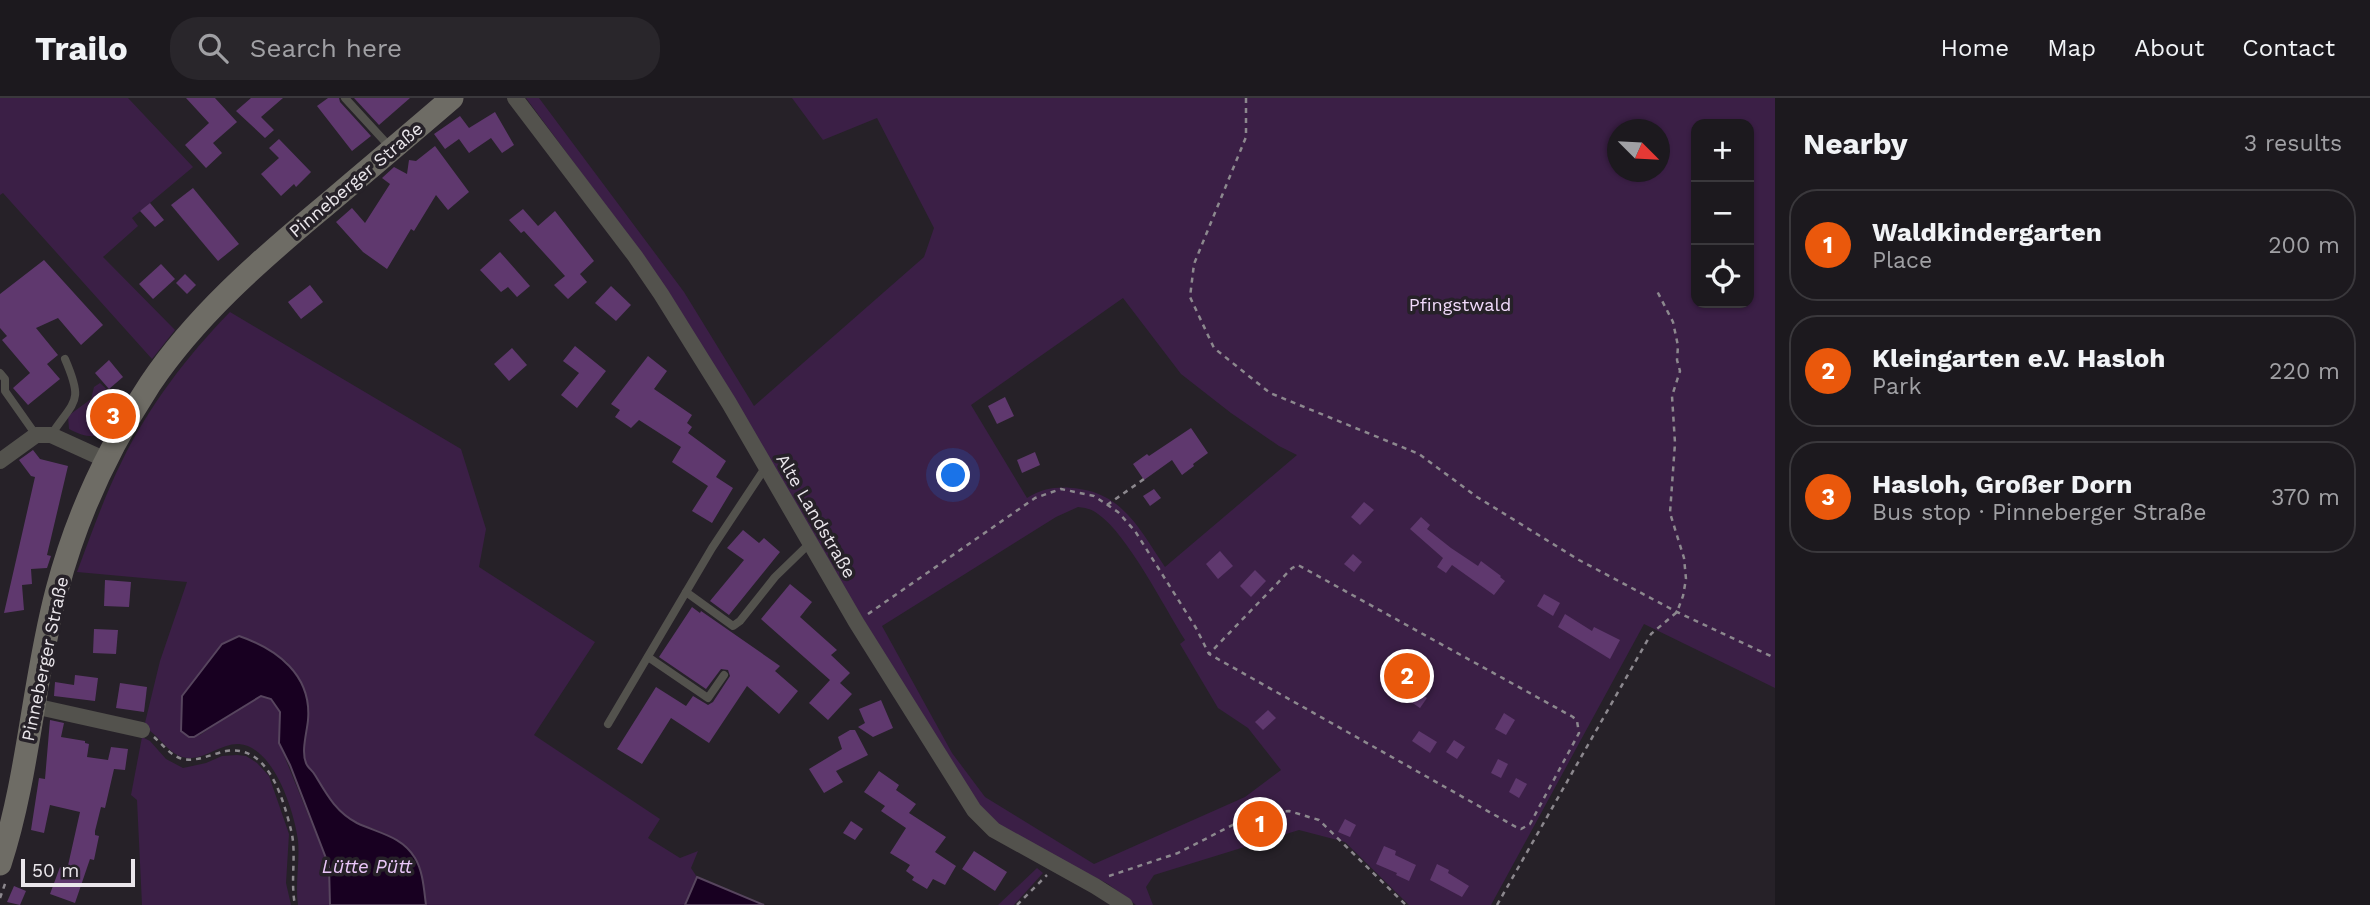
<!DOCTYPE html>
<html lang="en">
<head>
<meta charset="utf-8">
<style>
	body { margin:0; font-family:"Work Sans",sans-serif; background:#29262b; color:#f1f3f6 }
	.controls { position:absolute; right:21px; top:21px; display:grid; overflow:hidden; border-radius:14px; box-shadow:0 2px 5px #0004 }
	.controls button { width:63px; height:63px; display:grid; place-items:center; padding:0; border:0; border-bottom:2px solid #3a383c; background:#1c191e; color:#f1f3f6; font:35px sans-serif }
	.compass { position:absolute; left:1607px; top:21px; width:63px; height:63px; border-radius:50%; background:#1c191e; box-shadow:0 2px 5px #0004; rotate:114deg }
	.scale { position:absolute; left:21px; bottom:18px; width:114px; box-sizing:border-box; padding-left:7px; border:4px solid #eae6eb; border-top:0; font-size:19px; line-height:24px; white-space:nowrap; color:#eae6eb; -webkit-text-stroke:5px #262128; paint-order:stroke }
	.you { position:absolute; left:954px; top:378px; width:24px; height:24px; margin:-18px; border:5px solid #fff; border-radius:50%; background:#1a73e8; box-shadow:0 0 0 10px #1a73e833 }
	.badge { display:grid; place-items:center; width:46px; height:46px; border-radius:50%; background:#ea580c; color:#fff; font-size:23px; font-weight:700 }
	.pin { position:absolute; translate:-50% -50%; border:4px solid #fff; box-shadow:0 2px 7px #0006 }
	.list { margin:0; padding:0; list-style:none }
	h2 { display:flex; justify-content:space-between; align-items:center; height:91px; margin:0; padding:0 28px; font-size:30px }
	h2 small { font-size:23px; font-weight:400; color:#a0a0a4 }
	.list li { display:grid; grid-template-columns:46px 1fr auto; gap:21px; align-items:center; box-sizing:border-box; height:112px; margin:0 14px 14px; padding:0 14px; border:2px solid #3a383c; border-radius:28px }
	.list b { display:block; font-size:26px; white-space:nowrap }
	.list p { margin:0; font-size:23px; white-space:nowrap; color:#a0a0a4 }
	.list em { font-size:23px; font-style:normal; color:#a0a0a4 }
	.icon { flex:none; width:38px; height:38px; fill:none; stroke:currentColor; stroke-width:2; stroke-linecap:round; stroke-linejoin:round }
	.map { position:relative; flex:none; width:1775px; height:807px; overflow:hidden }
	header { display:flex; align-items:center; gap:42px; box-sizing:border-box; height:98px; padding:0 35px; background:#1c191e; border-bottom:2px solid #3a383c }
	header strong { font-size:33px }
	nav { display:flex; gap:38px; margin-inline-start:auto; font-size:24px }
	.search { width:490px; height:63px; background:#29262b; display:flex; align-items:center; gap:18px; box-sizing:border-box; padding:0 24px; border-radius:28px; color:#a0a0a4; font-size:26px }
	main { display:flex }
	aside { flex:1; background:#1c191e }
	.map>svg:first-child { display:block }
	.green { fill:#3b1f46; fill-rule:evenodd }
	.water { fill:#180021; stroke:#57455e; stroke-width:2 }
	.building { fill:#5f386e }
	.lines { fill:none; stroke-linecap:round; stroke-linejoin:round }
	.path { stroke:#8c888e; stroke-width:2.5; stroke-dasharray:5 5; stroke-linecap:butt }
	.lane { stroke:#53524d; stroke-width:8 }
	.street { stroke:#53524d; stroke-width:16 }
	.secondary { stroke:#6e6c65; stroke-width:23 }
	.labels { text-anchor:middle; stroke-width:7; stroke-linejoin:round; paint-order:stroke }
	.street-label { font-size:18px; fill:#eae6eb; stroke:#262128 }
	.park-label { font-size:18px; fill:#f1dafb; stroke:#262128 }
	.water-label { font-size:19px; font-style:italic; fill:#e9c6f8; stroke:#262128 }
</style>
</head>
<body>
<header>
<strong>Trailo</strong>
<div class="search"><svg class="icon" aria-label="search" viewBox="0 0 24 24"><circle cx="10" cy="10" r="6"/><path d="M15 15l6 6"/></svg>Search here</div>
<nav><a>Home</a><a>Map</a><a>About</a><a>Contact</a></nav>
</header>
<main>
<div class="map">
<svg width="1775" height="807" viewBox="0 0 1775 807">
	<rect width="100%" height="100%" fill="#262128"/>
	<g class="green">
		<path d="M0,0H128L193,69L132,120L138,128L103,159L175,232L152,261L3,95L0,97Z"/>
		<path d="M526,0H539L684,194L754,308L924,159L934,130L877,20L823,42L792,0H1775V590L1644,526L1491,807H1409L1345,744L1299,732L1154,777L1146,789L1153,807H1136L1108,786L1000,730L981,715L640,154ZM1696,26H1749V205H1696ZM1618,32H1660V74H1618ZM1123,200L1181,276L1231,315L1279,348L1297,357L1165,469C1142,435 1124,397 1080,391C1060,388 1045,389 1027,400L971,307ZM1078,409C1086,410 1092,411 1098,416C1128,437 1164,509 1185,542L1180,546L1218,610L1248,630L1281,672L1245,699L1094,766L985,699L952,655L882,528L1056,419Z"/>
		<path d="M230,214L461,351L486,431L479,469L595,544L534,637L660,721L648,740L680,760L698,753L691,770L697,779L685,807H426L420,769L414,758L407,750L384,735L356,724L341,715L331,704L305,664L304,592L287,564L256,544L222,546L182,598L181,633L189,639L200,637L252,602L261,598L272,601L280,614L279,645L329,768L330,807H298C295,785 300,764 298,742C294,713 274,649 239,646C220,645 201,665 182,659C167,654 158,636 144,629L160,563L187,484L77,474C91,437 104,399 122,363C149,308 187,258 230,214Z"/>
		<path d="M100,285L122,306C105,333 102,348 69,331L68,318L91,301L94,289Z"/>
		<path d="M142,639L150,643L166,661L183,670L206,665L222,658L237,657L246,658L257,665L269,678L289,736L286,785L291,807H142L137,702L131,697Z"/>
		<path d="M1037,770L1043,775L1014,807H998Z"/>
	</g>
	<g class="water">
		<path d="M239,538C277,551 312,577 308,622C307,634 301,653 306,665C307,669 313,673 315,677C327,697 336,714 357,725C378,735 402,738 415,760C423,773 424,792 426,807H330L329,768L290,667L279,645L280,614L271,601L261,598L194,639H189L181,633L182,598L222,546Z"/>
		<path d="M697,779L764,807H685Z"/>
	</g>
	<g class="building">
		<path d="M186,0H215L237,24L213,45L222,55L206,70L185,47L209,25Z"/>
		<path d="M251,0H283L261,19L274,32L265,40L236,13Z"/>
		<path d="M328,0H339L340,4L371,38L352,53L317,8Z"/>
		<path d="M354,0H410L379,27Z"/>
		<path d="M495,14L514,47L502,55L491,40L469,55L459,41L445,51L434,36L460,18L469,30Z"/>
		<path d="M279,41L311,74L296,89L294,86L281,98L261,76L279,60L269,50Z"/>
		<path d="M435,48L469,94L448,112L436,97L414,133L411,131L387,171L363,154L336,124L352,110L365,125L390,86L382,80L394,69L407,76L409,62L416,63Z"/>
		<path d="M193,90L239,146L218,163L171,107Z"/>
		<path d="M150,105L164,122L155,129L140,113Z"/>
		<path d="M523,111L538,128L555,113L594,163L580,176L587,184L568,201L554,187L565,178L524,133L521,135L509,122Z"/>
		<path d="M500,154L530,188L517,199L508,189L501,194L480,172Z"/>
		<path d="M44,162L103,227L81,247L58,220L36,230L58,257L47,266L60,281L28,307L13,290L30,275L2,242L7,238L0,230V196Z"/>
		<path d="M161,166L175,181L153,201L139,186Z"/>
		<path d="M185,176L196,187L187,196L176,185Z"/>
		<path d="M310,187L323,204L301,221L288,204Z"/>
		<path d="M611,188L631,207L616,223L595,205Z"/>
		<path d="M575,248L606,273L577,310L561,297L579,275L563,263Z"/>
		<path d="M512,250L527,267L509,283L494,266Z"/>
		<path d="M648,258L667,273L654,291L692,317L687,325L692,329L688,335L726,363L716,379L733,390L712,425L692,413L708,388L672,364L681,349L639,322L631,330L615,319L620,312L611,306Z"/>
		<path d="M109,262L123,279L109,291L95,275Z"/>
		<path d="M1005,299L1014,318L997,326L988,308Z"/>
		<path d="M1191,330L1208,355L1193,366L1194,368L1182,377L1172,362L1144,382L1133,366L1147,356L1149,358Z"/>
		<path d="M33,352L40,361L68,368L47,457L51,458L47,470L31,471L32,486L22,487L24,512L4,515L35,379L31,378L19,362Z"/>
		<path d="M1035,354L1040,367L1022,375L1017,362Z"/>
		<path d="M1154,391L1161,400L1150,408L1143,398Z"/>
		<path d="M1364,404L1374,412L1360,427L1351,419Z"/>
		<path d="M1421,419L1430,427L1427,431L1451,450L1478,468L1481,463L1501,478L1500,479L1505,483L1494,497L1452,467L1446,475L1437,469L1443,460L1410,431Z"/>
		<path d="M743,432L759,445L764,440L780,454L729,517L710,503L744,462L727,450Z"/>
		<path d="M1220,453L1233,468L1218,481L1206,466Z"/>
		<path d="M1353,456L1362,464L1354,474L1344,466Z"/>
		<path d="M1255,472L1266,483L1251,499L1240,488Z"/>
		<path d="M105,482L131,484L129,509L104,508Z"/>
		<path d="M790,486L812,504L800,519L837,552L831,557L850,575L840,585L852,596L828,622L809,605L830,582L761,521Z"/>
		<path d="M1544,496L1560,505L1553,518L1537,508Z"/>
		<path d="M692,509L700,515L701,513L780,568L775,573L798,593L779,616L747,588L709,645L671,620L642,666L617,651L656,589L686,608L693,598L708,607L713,604L730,578L728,572L721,571L706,591L659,559Z"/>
		<path d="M1565,516L1592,533L1594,529L1620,542L1610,561L1558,529Z"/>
		<path d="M94,531L118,532L116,556L93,555Z"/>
		<path d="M75,577L98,580L95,603L54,598L55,584L74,587Z"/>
		<path d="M120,585L147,589L144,614L116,610Z"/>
		<path d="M1415,591L1427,600L1420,610L1408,602Z"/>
		<path d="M881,602L893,630L873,639L858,629L865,625L859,611Z"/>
		<path d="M1268,612L1276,620L1263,632L1255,624Z"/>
		<path d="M1504,615L1515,622L1506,637L1495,631Z"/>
		<path d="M50,622L64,625L61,639L85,643V645L89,646L87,659L108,662L111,649L128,651L125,672L114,671L105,710L101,709L95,733V737L99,738L94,762L90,761L75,805L50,796L60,769L67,772L80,714L50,707L44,735L31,732L39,680L45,681Z"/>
		<path d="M850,632H855L868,657L836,673L843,684L824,695L809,671L842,651L838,639Z"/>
		<path d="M1419,633L1437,644L1430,655L1412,643Z"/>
		<path d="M1454,642L1465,649L1457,661L1446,654Z"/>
		<path d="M1498,661L1508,666L1501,680L1491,675Z"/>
		<path d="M879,673L899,687L896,692L916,706L909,715L946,739L935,754L956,768L945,787L933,781L927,791L912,782L914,779L906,773L910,767L890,755L906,730L881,713L885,708L864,694Z"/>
		<path d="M1516,680L1527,686L1519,700L1509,694Z"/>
		<path d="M1345,721L1356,727L1350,739L1338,734Z"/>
		<path d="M851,723L863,731L855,742L843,735Z"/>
		<path d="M1384,748L1396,753L1395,757L1416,767L1409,783L1396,777L1397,775L1376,766Z"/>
		<path d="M974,753L1007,774L995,793L962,771Z"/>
		<path d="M1437,766L1449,772L1448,775L1469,788L1462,799L1430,782Z"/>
		<path d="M14,788L26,793L20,807L7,804Z"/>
	</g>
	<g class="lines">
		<g class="path">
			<path d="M1246,0V39L1194,166L1190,199L1214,250L1270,295L1419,356L1477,399L1579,462L1677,514L1775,560"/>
			<path d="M1107,407L1144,381"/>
			<path d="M868,516L1035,400L1061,391L1094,398L1118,414L1135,433L1196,530L1209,556L1516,729L1521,731L1530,726L1579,635L1577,623L1573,619L1298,467L1292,470L1209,556"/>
			<path d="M154,639C162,646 172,659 183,661C197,664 212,656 226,653C268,646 283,700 291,732C297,755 290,782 295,807"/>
			<path d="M1109,778L1178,755L1256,715L1289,713L1319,722L1406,807"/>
			<path d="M0,800L6,783"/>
			<path d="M1017,807L1047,777"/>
			<path d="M1497,807L1651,536L1677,514L1683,498L1686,481L1684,460L1670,415L1675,345L1672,298L1680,273L1677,262L1678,248L1673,224L1657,193"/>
		</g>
		<g class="lane">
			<path d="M345,0L390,49"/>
			<path d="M0,275L5,281V293L36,337"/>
			<path d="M51,337C75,301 84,305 65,261"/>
			<path d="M686,494L733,528L740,523L775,479L809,446"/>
			<path d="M648,559L708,600L724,577"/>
			<path d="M608,626L712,450L765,370"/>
		</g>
		<g class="street">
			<path d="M515,0L635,158L661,196L729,305L856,524L974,712L994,732L1095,788L1125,807"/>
			<path d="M0,363L36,337H51L106,362"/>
			<path d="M34,608L142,632"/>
		</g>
		<path class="secondary" d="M0,766C29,677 33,582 57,492C76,419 109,349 150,286C195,219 258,164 319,113C364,75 408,38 452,0"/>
	</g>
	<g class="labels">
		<g class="street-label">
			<text transform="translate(356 82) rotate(-40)" y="6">Pinneberger Straße</text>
			<text transform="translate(816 418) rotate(60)" y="6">Alte Landstraße</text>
			<text transform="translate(45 561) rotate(-78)" y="6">Pinneberger Straße</text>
		</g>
		<g class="park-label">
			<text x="1460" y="213">Pfingstwald</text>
		</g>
		<g class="water-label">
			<text x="367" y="775">Lütte Pütt</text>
		</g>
	</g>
</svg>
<div class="controls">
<button>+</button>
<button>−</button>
<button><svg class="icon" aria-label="locate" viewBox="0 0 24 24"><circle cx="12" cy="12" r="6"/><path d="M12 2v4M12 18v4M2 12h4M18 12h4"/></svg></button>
</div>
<svg class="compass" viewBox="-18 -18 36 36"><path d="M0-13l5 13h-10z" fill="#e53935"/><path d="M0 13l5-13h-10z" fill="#a0a0a4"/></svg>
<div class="scale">50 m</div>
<div class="you"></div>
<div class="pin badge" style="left:1260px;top:726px">1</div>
<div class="pin badge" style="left:1407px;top:578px">2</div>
<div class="pin badge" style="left:113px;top:318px">3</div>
</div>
<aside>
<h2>Nearby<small>3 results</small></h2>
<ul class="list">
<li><span class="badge">1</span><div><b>Waldkindergarten</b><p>Place</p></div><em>200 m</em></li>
<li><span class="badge">2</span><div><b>Kleingarten e.V. Hasloh</b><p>Park</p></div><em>220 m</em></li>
<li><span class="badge">3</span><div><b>Hasloh, Großer Dorn</b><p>Bus stop · Pinneberger Straße</p></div><em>370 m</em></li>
</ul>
</aside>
</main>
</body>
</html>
